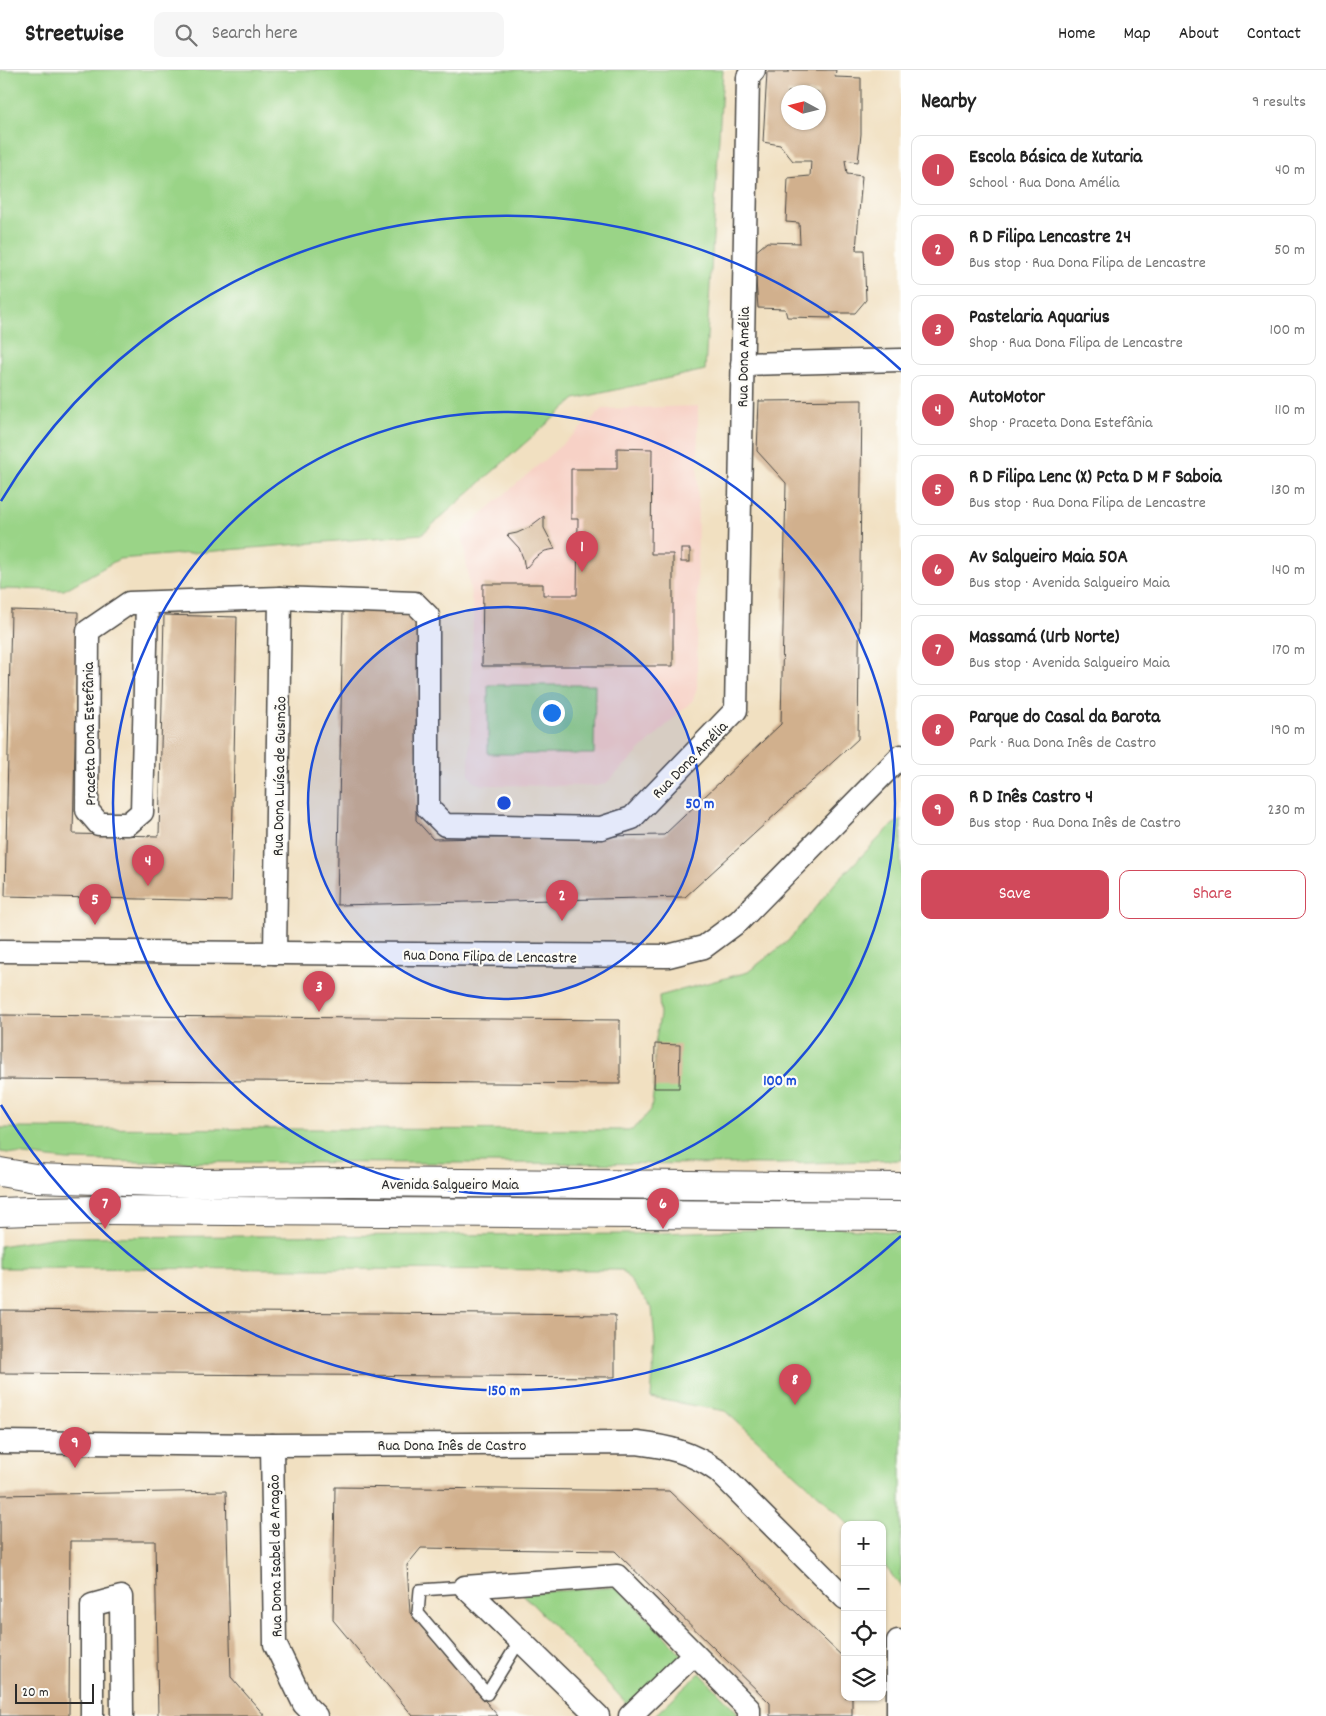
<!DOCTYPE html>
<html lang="en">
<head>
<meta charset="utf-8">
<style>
	body { margin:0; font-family:Dekko,sans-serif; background:#f6f6f6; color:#222 }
	.controls { position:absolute; right:15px; bottom:15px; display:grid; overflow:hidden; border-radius:10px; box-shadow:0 1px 4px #0004 }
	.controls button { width:45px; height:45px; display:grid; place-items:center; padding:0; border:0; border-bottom:1px solid #e0e0e0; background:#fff; color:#222; font:25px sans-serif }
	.compass { position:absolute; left:781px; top:15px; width:45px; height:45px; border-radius:50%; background:#fff; box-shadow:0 1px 4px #0004; rotate:277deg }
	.scale { position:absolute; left:15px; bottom:12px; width:79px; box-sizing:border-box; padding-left:5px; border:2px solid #2b2b2b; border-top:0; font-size:14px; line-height:18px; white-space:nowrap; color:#2b2b2b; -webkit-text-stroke:4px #fdfcf7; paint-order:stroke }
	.you { position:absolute; left:551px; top:642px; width:18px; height:18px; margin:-12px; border:4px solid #fff; border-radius:50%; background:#1a73e8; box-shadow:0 0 0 8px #1a73e833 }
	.badge { display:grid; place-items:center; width:32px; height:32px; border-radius:50%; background:#d1495b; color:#fff; font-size:16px; font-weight:700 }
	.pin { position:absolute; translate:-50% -41px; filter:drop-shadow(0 1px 2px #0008) }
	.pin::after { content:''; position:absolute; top:26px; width:18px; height:15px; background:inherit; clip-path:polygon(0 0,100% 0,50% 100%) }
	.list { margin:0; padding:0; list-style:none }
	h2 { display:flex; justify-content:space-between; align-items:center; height:65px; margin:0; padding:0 20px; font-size:21px }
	h2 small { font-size:16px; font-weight:400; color:#767676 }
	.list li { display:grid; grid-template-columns:32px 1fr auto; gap:15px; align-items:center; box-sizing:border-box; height:70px; margin:0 10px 10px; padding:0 10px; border:1px solid #e0e0e0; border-radius:10px }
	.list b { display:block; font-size:19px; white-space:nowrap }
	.list p { margin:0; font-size:16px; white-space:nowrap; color:#767676 }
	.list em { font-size:16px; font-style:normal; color:#767676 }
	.actions { display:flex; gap:10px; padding:15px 20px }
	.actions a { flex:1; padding:11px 0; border:1px solid #d1495b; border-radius:10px; text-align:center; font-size:18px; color:#d1495b }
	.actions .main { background:#d1495b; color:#fff }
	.icon { flex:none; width:28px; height:28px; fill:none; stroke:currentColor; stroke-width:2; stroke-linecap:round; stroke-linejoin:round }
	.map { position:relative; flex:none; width:901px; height:1646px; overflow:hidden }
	header { display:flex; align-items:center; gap:30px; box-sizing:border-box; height:70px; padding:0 25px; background:#fff; border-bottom:1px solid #e0e0e0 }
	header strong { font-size:24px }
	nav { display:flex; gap:28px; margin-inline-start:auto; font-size:18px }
	.search { width:350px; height:45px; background:#f6f6f6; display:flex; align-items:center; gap:12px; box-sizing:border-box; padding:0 18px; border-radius:10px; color:#767676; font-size:19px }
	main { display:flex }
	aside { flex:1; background:#fff }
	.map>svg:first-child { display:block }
	.built { fill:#f7d1c6 }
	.green { fill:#9ad487; stroke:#628059 }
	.building { fill:#d1b08d; fill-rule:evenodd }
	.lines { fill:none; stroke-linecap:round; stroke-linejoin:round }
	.service-casing { stroke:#494642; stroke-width:14 }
	.minor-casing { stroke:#494642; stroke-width:25 }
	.tertiary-casing { stroke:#494642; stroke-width:30 }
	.service { stroke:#fff; stroke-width:11 }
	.minor { stroke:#fff; stroke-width:22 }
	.tertiary { stroke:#fff; stroke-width:28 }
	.ring { fill:none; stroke:#1d4ed8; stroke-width:2.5 }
	.labels { text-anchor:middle; stroke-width:4.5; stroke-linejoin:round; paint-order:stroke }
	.street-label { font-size:16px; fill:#2b2b2b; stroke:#fdfcf7 }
	.centre { fill:#1d4ed8; stroke:#fdfcf7; stroke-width:2.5 }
	.ring-label { font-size:15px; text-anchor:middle; font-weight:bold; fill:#1d4ed8; stroke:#fdfcf7; stroke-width:4.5; stroke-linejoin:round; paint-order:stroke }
</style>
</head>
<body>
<header>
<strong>Streetwise</strong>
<div class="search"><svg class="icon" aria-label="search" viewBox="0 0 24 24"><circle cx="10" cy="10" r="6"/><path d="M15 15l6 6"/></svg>Search here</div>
<nav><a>Home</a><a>Map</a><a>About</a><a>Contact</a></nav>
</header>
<main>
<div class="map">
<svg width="901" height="1646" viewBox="0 0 901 1646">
	<rect width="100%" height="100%" fill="#fdfcf7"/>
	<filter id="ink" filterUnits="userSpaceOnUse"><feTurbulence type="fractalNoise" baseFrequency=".02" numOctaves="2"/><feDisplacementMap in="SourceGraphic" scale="10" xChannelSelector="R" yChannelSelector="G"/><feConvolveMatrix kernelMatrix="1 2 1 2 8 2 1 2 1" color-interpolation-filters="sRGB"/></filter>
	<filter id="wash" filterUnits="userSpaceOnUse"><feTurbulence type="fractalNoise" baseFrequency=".0096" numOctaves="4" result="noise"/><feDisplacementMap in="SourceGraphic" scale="20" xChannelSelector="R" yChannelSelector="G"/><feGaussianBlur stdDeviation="1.12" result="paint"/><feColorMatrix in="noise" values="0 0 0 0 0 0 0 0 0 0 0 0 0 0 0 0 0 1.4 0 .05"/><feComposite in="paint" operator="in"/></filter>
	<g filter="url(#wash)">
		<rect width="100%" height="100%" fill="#f1e0c1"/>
		<path class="built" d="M698,336L697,618L693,630L605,714L594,716L484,715L474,712L469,704L473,542L462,461L603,339Z"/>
		<g class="green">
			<path d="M0,0H723L705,300L575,329L422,464L119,489L64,520L0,519Z"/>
			<path d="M488,615H595L594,684H488Z"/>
			<path d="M901,750V1090L780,1094L141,1092L67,1090L0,1082V1058L633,1060L651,1040L654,1018L655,974L660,945L659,926L748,902L788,871L836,812L892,755Z"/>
			<path d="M834,1157L901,1163V1517L882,1492V1455H849L823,1429L725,1341L651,1328L655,1272L652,1238L622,1200L0,1198V1176L57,1167L633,1164Z"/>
			<path d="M618,1517L687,1590L634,1641L522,1523Z"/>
			<path d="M700,1603L737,1642V1646H654Z"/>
		</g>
		<g id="blocks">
			<g class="building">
				<path d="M789,0H836L835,7L861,8V64L858,92L845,90L847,104L862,106L856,180H864L866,230L855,243H830L831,248L787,247L785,239L758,238L754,183L767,172L800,173L799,153L786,152L788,108L810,106L811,91H793L780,75L763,72L767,2H789ZM788,22H818V52H788Z"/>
				<path d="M862,330L858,669L685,827L337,835L343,541H418L416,750L433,769L664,765L781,654L786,413L757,381L759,331Z"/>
				<path d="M617,378L652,379L651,484H673V596H482L483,514H543V525H577L578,449H571V399H617Z"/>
				<path d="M544,446V458L555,479L545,481L535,488L525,499L523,488L519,478L507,465L517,463L528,458Z"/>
				<rect x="681" y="479" width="9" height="13"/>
				<path d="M11,540L78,542L73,764L159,766L164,545L237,547L231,831L5,826Z"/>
				<path d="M0,945L620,950V1014L0,1009Z"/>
				<path d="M655,974L680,975L679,1018H654Z"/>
				<path d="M0,1240L615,1245V1307L0,1303Z"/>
				<path d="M335,1417L669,1421L845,1589V1627H852V1646H770V1633L615,1481L421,1478L407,1495L410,1543L498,1646H413L333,1550Z"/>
				<path d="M226,1421L231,1607L265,1646H158L155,1471H70L69,1646H0V1425Z"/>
			</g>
		</g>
	</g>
	<g filter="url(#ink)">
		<use href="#blocks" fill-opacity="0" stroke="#494642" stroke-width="1"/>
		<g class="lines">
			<g class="service-casing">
				<path id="service" d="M465,1517L420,1520L418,1543L487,1624L520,1570"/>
			</g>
			<g class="minor-casing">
				<g id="minor">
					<path d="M742,294L901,290"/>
					<path d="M147,533L142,742L128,754H99L87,740L88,561L129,533L280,528L415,533L428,546V738L445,755L601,758L632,748L736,640L748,7L754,0"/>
					<path d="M0,881L668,886L704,877L739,851L901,686"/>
					<path d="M275,883L280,528"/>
					<path d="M0,1372L272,1375L637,1373C669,1377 691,1382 718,1401L845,1528"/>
					<path d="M272,1375L275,1574L304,1634L316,1646"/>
					<path d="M92,1646V1535L121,1527L122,1646"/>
					<path d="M598,1646L465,1517L617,1506L749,1639V1646"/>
					<path d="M630,1646L694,1584"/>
					<path d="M898,1646V1571"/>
				</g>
			</g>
			<g class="tertiary-casing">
				<g id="tertiary">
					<path d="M0,1102L35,1108L189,1113L351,1112L901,1117"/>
					<path d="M0,1142L30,1141L105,1140L901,1146"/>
				</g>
			</g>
			<use href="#service" class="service"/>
			<use href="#minor" class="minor"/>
			<use href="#tertiary" class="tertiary"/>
		</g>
	</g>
	<circle cx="504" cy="733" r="196" fill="#1d4ed8" fill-opacity=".12"/>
	<g class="ring">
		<circle cx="504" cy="733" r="196"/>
		<circle cx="504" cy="733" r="391"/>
		<path d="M901 1166A587 587 0 0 1 1 1035M1 431A587 587 0 0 1 901 300"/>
	</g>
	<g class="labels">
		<g class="street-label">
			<text transform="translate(742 287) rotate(-89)" y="6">Rua Dona Amélia</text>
			<text transform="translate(88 664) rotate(-91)" y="6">Praceta Dona Estefânia</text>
			<text transform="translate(689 689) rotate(-46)" y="6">Rua Dona Amélia</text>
			<text transform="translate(278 706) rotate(-89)" y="6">Rua Dona Luísa de Gusmão</text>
			<text transform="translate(490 885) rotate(1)" y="6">Rua Dona Filipa de Lencastre</text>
			<text x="450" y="1119">Avenida Salgueiro Maia</text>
			<text x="452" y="1380">Rua Dona Inês de Castro</text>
			<text transform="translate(274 1486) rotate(-91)" y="6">Rua Dona Isabel de Aragão</text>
		</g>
	</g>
	<circle cx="504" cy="733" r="8" class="centre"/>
	<g class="ring-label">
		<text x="700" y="738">50 m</text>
		<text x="780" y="1015">100 m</text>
		<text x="504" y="1325">150 m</text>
	</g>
</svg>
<div class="controls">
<button>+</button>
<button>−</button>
<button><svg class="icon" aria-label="locate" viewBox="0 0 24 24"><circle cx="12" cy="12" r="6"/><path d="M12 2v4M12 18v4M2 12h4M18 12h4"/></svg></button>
<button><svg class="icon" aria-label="layers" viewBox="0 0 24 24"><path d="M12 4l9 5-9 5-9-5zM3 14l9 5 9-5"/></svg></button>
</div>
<svg class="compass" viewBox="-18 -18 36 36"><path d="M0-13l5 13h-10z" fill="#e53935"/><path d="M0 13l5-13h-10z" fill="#767676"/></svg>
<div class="scale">20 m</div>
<div class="you"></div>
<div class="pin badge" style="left:582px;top:502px">1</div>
<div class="pin badge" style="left:562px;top:851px">2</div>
<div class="pin badge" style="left:319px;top:942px">3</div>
<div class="pin badge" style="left:148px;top:816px">4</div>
<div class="pin badge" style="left:95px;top:855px">5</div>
<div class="pin badge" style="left:663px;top:1159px">6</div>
<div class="pin badge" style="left:105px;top:1159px">7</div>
<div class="pin badge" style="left:795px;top:1335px">8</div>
<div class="pin badge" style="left:75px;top:1398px">9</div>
</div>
<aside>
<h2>Nearby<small>9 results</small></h2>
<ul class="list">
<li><span class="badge">1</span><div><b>Escola Básica de Xutaria</b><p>School · Rua Dona Amélia</p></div><em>40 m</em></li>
<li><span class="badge">2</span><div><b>R D Filipa Lencastre 24</b><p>Bus stop · Rua Dona Filipa de Lencastre</p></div><em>50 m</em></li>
<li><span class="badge">3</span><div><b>Pastelaria Aquarius</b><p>Shop · Rua Dona Filipa de Lencastre</p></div><em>100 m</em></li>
<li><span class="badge">4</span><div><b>AutoMotor</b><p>Shop · Praceta Dona Estefânia</p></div><em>110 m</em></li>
<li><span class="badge">5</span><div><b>R D Filipa Lenc (X) Pcta D M F Saboia</b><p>Bus stop · Rua Dona Filipa de Lencastre</p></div><em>130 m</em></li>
<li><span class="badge">6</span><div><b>Av Salgueiro Maia 50A</b><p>Bus stop · Avenida Salgueiro Maia</p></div><em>140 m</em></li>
<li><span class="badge">7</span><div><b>Massamá (Urb Norte)</b><p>Bus stop · Avenida Salgueiro Maia</p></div><em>170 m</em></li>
<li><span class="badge">8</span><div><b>Parque do Casal da Barota</b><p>Park · Rua Dona Inês de Castro</p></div><em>190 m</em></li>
<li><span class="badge">9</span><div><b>R D Inês Castro 4</b><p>Bus stop · Rua Dona Inês de Castro</p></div><em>230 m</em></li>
</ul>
<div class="actions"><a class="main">Save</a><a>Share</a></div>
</aside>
</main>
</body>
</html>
